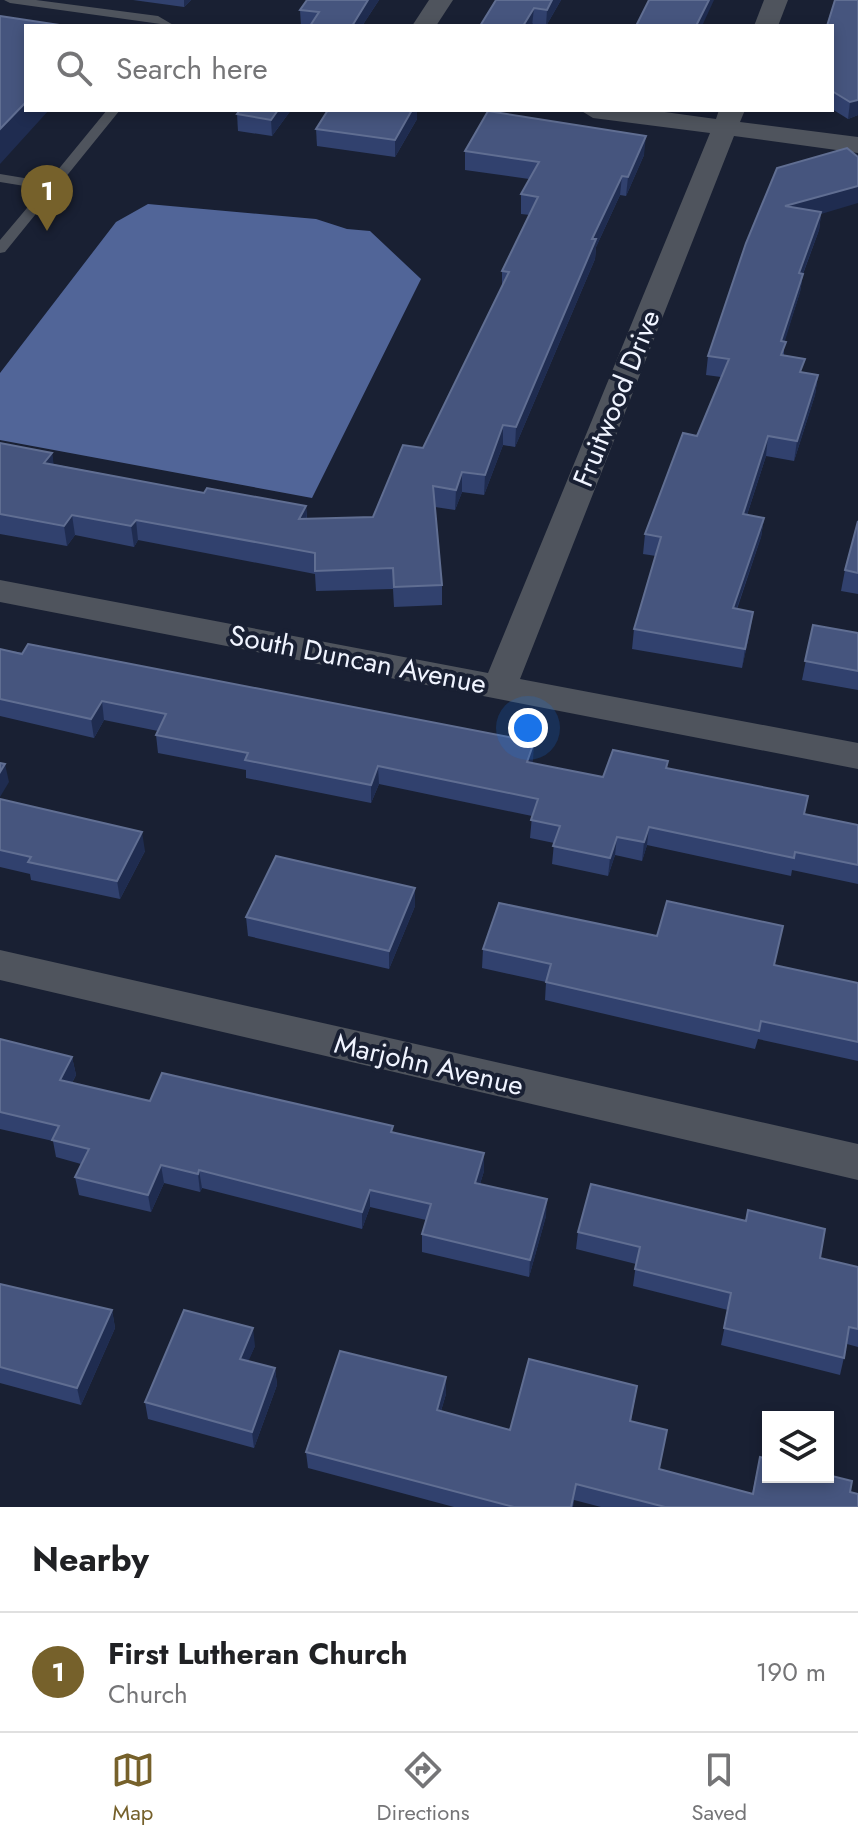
<!DOCTYPE html>
<html lang="en">
<head>
<meta charset="utf-8">
<style>
	body { margin:0; font-family:Jost,sans-serif; background:#f2f2f2; color:#202124 }
	.controls { position:absolute; right:24px; bottom:24px; display:grid; overflow:hidden; border-radius:0px; box-shadow:0 4px 12px #0003 }
	.controls button { width:72px; height:72px; display:grid; place-items:center; padding:0; border:0; border-bottom:2px solid #e0e0e0; background:#fff; color:#202124; font:40px sans-serif }
	.you { position:absolute; left:528px; top:728px; width:28px; height:28px; margin:-20px; border:6px solid #fff; border-radius:50%; background:#1a73e8; box-shadow:0 0 0 12px #1a73e833 }
	.badge { display:grid; place-items:center; width:52px; height:52px; border-radius:50%; background:#76612b; color:#fff; font-size:26px; font-weight:700 }
	.pin { position:absolute; translate:-50% -66px; filter:drop-shadow(0 2px 4px #0008) }
	.pin::after { content:''; position:absolute; top:42px; width:28px; height:24px; background:inherit; clip-path:polygon(0 0,100% 0,50% 100%) }
	.list { margin:0; padding:0; list-style:none }
	h2 { display:flex; justify-content:space-between; align-items:center; height:104px; margin:0; padding:0 32px; font-size:34px }
	h2 small { font-size:26px; font-weight:400; color:#757577 }
	.list li { display:grid; grid-template-columns:52px 1fr auto; gap:24px; align-items:center; box-sizing:border-box; height:120px; padding:0 32px; border-top:2px solid #e0e0e0 }
	.list b { display:block; font-size:30px; white-space:nowrap }
	.list p { margin:0; font-size:26px; white-space:nowrap; color:#757577 }
	.list em { font-size:26px; font-style:normal; color:#757577 }
	.icon { flex:none; width:44px; height:44px; fill:none; stroke:currentColor; stroke-width:2; stroke-linecap:round; stroke-linejoin:round }
	.map { position:relative; flex:none; width:858px; height:1507px; overflow:hidden }
	.search { position:absolute; background:#fff; box-shadow:0 4px 12px #0003; left:24px; right:24px; top:24px; height:88px; display:flex; align-items:center; gap:20px; box-sizing:border-box; padding:0 28px; border-radius:0px; color:#757577; font-size:30px }
	.sheet { height:224px; background:#fff }
	nav { display:flex; justify-content:space-around; align-items:center; box-sizing:border-box; height:112px; border-top:2px solid #e0e0e0; background:#fff; font-size:22px; color:#757577 }
	nav a { display:grid; justify-items:center; gap:4px }
	nav .on { color:#76612b }
	.map>svg:first-child { display:block }
	.water { fill:#516598 }
	.lines { fill:none; stroke-linecap:round; stroke-linejoin:round }
	.service { fill:#4f545d; fill-rule:evenodd }
	.minor { fill:#4f545d; fill-rule:evenodd }
	.wall { fill:#31416e }
	.shaded-wall { fill:#1f2c50 }
	.building { fill:#46557e; stroke:#606e92; stroke-width:2 }
	.labels { text-anchor:middle; stroke-width:8; stroke-linejoin:round; paint-order:stroke }
	.street-label { font-size:28px; fill:#f0f4ff; stroke:#192033 }
</style>
</head>
<body>
<div class="map">
<svg width="858" height="1507" viewBox="0 0 858 1507">
	<rect width="100%" height="100%" fill="#192033"/>
	<path class="water" d="M148,204L316,219L347,229L370,231L421,279L312,498L0,440V373L116,222Z"/>
	<g class="lines">
		<g class="service">
			<path d="M4,0H36L158,16L175,26L10,3Z"/>
			<path d="M107,110H120L5,252L0,253V240L43,189L0,182V174L48,182Z"/>
		</g>
		<g class="minor">
			<path d="M429,0H453L436,26H412Z"/>
			<path d="M764,0H788L778,26H754Z"/>
			<path d="M580,110H650L716,119L719,110H745L740,122L858,137V153L734,136L520,679L858,743V769L0,602V580L488,673L710,133L593,118Z"/>
			<path d="M0,950L858,1144V1180L0,980Z"/>
		</g>
	</g>
	<g class="wall">
		<path d="M133,0H191L184,7Z"/>
		<path d="M307,0H379L362,26H301L300,10Z"/>
		<path d="M496,0H561L546,26L533,24Z"/>
		<path d="M858,0V115L848,119L832,109V26Z"/>
		<path d="M240,110H291L272,136L238,131L237,114Z"/>
		<path d="M328,110H417V119L395,157L317,146L316,129Z"/>
		<path d="M465,151L644,155L626,196L620,195L596,247L595,259L515,447L503,445L484,495L462,492L455,510L435,507L442,585V605L394,607L393,589L316,591L315,574L138,540L134,547L75,535L67,546L0,534V443L52,453L53,464L204,493L306,506L307,519L373,517L423,448L502,286V271L530,215L521,214V194L529,179L465,170Z"/>
		<path d="M821,214L819,230L803,274L800,292L784,342V355L803,373L818,375L815,395L794,461L766,456L747,515L764,518L761,537L737,609L753,612L750,631L742,668L632,649L634,629L656,556L643,554L645,534L697,436L721,377L706,375L708,356Z"/>
		<path d="M858,521V594L841,591L845,570Z"/>
		<path d="M813,625L858,633V690L802,680Z"/>
		<path d="M0,649L534,742L532,763L603,777L668,761L667,768L804,814L858,825V884L792,870L791,876L647,845L642,861L615,855L608,876L552,864L554,843L530,838L532,816L379,784L371,803L246,778V770L158,753L156,735L158,731L104,720L94,738L0,716Z"/>
		<path d="M0,799L145,851L120,899L31,880L30,874L0,867Z"/>
		<path d="M415,906L389,969L248,936L246,917Z"/>
		<path d="M657,936L779,944L774,965L858,983V1061L758,1039L755,1049L545,1000L546,982L482,968L483,949Z"/>
		<path d="M0,1039L72,1057L76,1075L72,1083L150,1101L393,1133L484,1153V1171L480,1184L546,1216L529,1277L422,1252V1234L426,1220L370,1207L362,1229L202,1188L200,1192L164,1183L151,1212L79,1195L75,1177L81,1164L56,1157L53,1141L0,1129Z"/>
		<path d="M578,1232L820,1258L858,1267V1347L847,1344L840,1375L721,1345L728,1310L633,1286L636,1264L576,1249Z"/>
		<path d="M0,1284L112,1310L115,1328L81,1405L0,1383Z"/>
		<path d="M255,1346L248,1361L275,1368L277,1385L254,1448L148,1419L145,1402Z"/>
		<path d="M446,1377V1394L441,1411L510,1430L637,1386L631,1421L660,1469L752,1494L760,1457L850,1492L858,1507H601L574,1500L573,1507H454L308,1468L306,1452Z"/>
	</g>
	<g class="shaded-wall">
		<path d="M184,0H191L184,7Z"/>
		<path d="M368,0H379L362,26H352Z"/>
		<path d="M552,0H561L546,26L547,10Z"/>
		<path d="M709,0H714L702,26H696Z"/>
		<path d="M534,8L532,26H523Z"/>
		<path d="M858,100V115L848,119L850,102Z"/>
		<path d="M26,102V110H49L0,164V129Z"/>
		<path d="M278,110H291L272,136L271,120Z"/>
		<path d="M412,110H417V119L395,157V140Z"/>
		<path d="M646,136L644,155L626,196L628,177Z"/>
		<path d="M622,176L620,195L596,247L595,259L515,447L516,427L592,239Z"/>
		<path d="M858,186V203L821,214L819,230L796,292L785,206Z"/>
		<path d="M803,274L800,292L779,360L781,341Z"/>
		<path d="M818,375L815,395L794,461L797,441Z"/>
		<path d="M503,425V445L484,495L485,475Z"/>
		<path d="M768,436L766,456L741,533L743,514Z"/>
		<path d="M52,453L55,473L44,463Z"/>
		<path d="M462,472V492L455,510L456,490Z"/>
		<path d="M306,506L307,526L299,519Z"/>
		<path d="M72,515L75,535L67,546L64,526Z"/>
		<path d="M764,518L761,537L730,628L733,608Z"/>
		<path d="M136,520L138,540L134,547L131,526Z"/>
		<path d="M753,612L750,631L742,668L745,649Z"/>
		<path d="M102,701L104,720L94,738L91,719Z"/>
		<path d="M534,742L533,761L526,780L527,762Z"/>
		<path d="M5,764L9,782L0,797V772Z"/>
		<path d="M378,766L379,784L371,803V785Z"/>
		<path d="M649,827L647,845L642,861L644,842Z"/>
		<path d="M142,832L145,851L120,899L117,881Z"/>
		<path d="M617,837L615,855L608,876L610,858Z"/>
		<path d="M415,888V906L389,969V951Z"/>
		<path d="M72,1057L76,1075L64,1098L60,1080Z"/>
		<path d="M484,1153V1171L475,1200V1183Z"/>
		<path d="M161,1165L164,1183L151,1212L148,1195Z"/>
		<path d="M199,1170L202,1188L200,1192L198,1174Z"/>
		<path d="M370,1190V1207L362,1229V1212Z"/>
		<path d="M547,1199L546,1216L529,1277L530,1260Z"/>
		<path d="M112,1310L115,1328L81,1405L77,1388Z"/>
		<path d="M253,1328L255,1346L242,1376L240,1359Z"/>
		<path d="M275,1368L277,1385L254,1448L252,1432Z"/>
		<path d="M446,1377V1394L436,1427L437,1410Z"/>
	</g>
	<g class="building">
		<path d="M307,0H368L352,26H310L319,12L300,10Z"/>
		<path d="M496,0H552L547,10L534,8L523,26H480Z"/>
		<path d="M649,0H709L696,26H636Z"/>
		<path d="M835,0H858V100L850,102L832,91V26H827Z"/>
		<path d="M0,16L66,26H26V102L0,129Z"/>
		<path d="M240,110H278L271,120L237,114Z"/>
		<path d="M328,110H412L395,140L316,129Z"/>
		<path d="M488,111L646,136L628,177L622,176L592,239H596L516,427L503,425L485,475L462,472L456,490L433,486L442,585L394,587L393,568L315,571V553L136,520L131,526L72,515L64,526L0,514V443L52,453L44,463L204,493L207,488L306,506L299,519L373,517L403,445L423,448L509,272L502,271L538,197L521,194L539,162L465,151Z"/>
		<path d="M847,148L858,157V186L785,206L821,212L799,273L803,274L781,341L786,342L781,355L805,359L800,372L818,375L797,441L768,436L743,514L764,518L733,608L753,612L745,649L634,629L661,537L645,534L683,433L697,436L729,359L708,356L746,243L777,168Z"/>
		<path d="M858,521V573L845,570Z"/>
		<path d="M813,625L858,633V671L805,661Z"/>
		<path d="M28,644L534,742L527,762L603,777L613,750L668,761L666,768L808,796L804,814L858,825V865L795,852L794,858L649,827L644,842L617,837L610,858L553,846L560,826L531,820L538,799L378,766L371,785L245,760L248,753L156,735L166,714L102,701L91,719L0,699V649L22,654Z"/>
		<path d="M0,763L5,764L0,772Z"/>
		<path d="M0,799L142,832L117,881L28,862L31,857L0,850Z"/>
		<path d="M276,856L415,888L389,951L246,917Z"/>
		<path d="M667,901L783,926L774,965L858,983V1042L761,1021L759,1031L546,982L551,964L483,949L499,903L657,936Z"/>
		<path d="M0,1039L72,1057L60,1080L150,1101L162,1073L393,1126L391,1132L484,1153L475,1183L547,1199L530,1260L422,1234L431,1204L370,1190L362,1212L199,1170L198,1174L161,1165L148,1195L75,1177L89,1149L52,1140L59,1126L0,1112Z"/>
		<path d="M591,1184L746,1221L748,1210L825,1229L820,1258L858,1267V1329L849,1327L844,1358L724,1328L731,1293L635,1269L640,1247L578,1232Z"/>
		<path d="M0,1284L112,1310L77,1388L0,1367Z"/>
		<path d="M184,1310L253,1328L240,1359L275,1368L252,1432L145,1402Z"/>
		<path d="M340,1351L446,1377L437,1410L510,1430L529,1359L637,1386L630,1421L667,1430L659,1469L753,1494L760,1457L768,1459V1477H828V1475L852,1481L850,1492L858,1494V1507H665L576,1484L571,1507H514L306,1452Z"/>
	</g>
	<g class="labels">
		<g class="street-label">
			<text transform="translate(616 398) rotate(-68)" y="10">Fruitwood Drive</text>
			<text transform="translate(358 659) rotate(11)" y="10">South Duncan Avenue</text>
			<text transform="translate(429 1064) rotate(13)" y="10">Marjohn Avenue</text>
		</g>
	</g>
</svg>
<div class="controls">
<button><svg class="icon" aria-label="layers" viewBox="0 0 24 24"><path d="M12 4l9 5-9 5-9-5zM3 14l9 5 9-5"/></svg></button>
</div>
<div class="you"></div>
<div class="pin badge" style="left:47px;top:231px">1</div>
<div class="search"><svg class="icon" aria-label="search" viewBox="0 0 24 24"><circle cx="10" cy="10" r="6"/><path d="M15 15l6 6"/></svg>Search here</div>
</div>
<section class="sheet">
<h2>Nearby<small></small></h2>
<ul class="list">
<li><span class="badge">1</span><div><b>First Lutheran Church</b><p>Church</p></div><em>190 m</em></li>
</ul>
</section>
<nav>
<a class="on"><svg class="icon" aria-label="map" viewBox="0 0 24 24"><path d="M3 6l6-2 6 2 6-2v14l-6 2-6-2-6 2zM9 4v14M15 6v14"/></svg>Map</a>
<a><svg class="icon" aria-label="directions" viewBox="0 0 24 24"><path d="M12 3l9 9-9 9-9-9zM9 14v-3h6M13 9l2 2-2 2"/></svg>Directions</a>
<a><svg class="icon" aria-label="saved" viewBox="0 0 24 24"><path d="M7 4h10v16l-5-4-5 4z"/></svg>Saved</a>
</nav>
</body>
</html>
